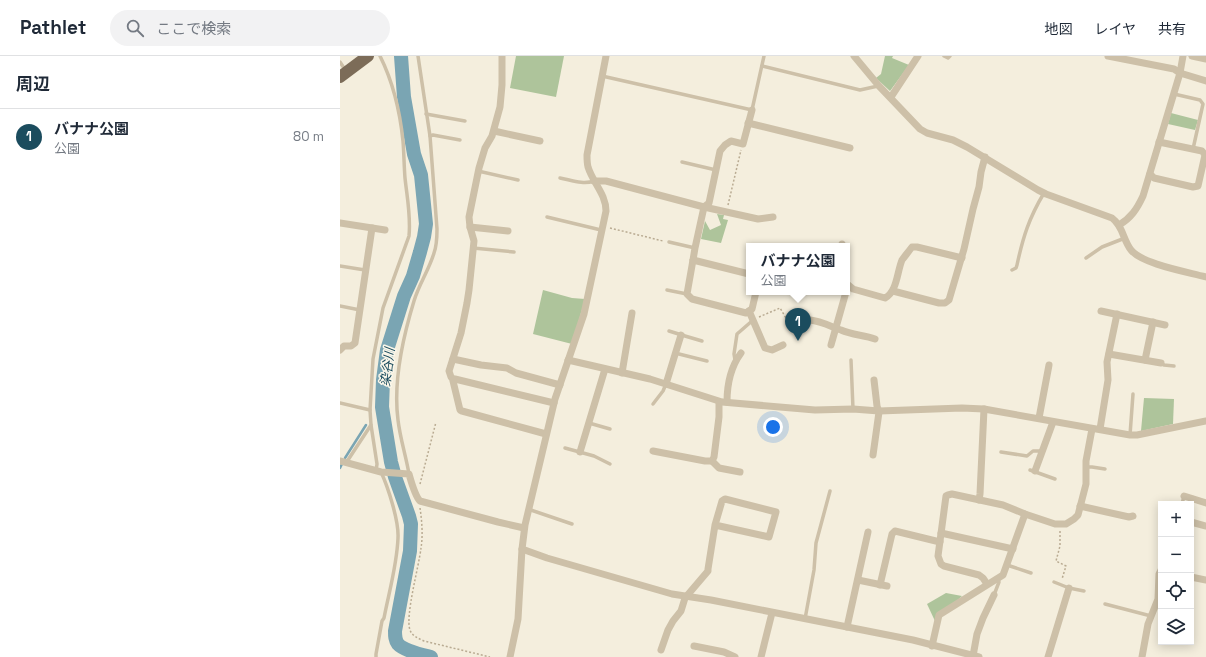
<!DOCTYPE html>
<html lang="ja">
<head>
<meta charset="utf-8">
<style>
	body { margin:0; font-family:"Space Grotesk","Noto Sans JP",sans-serif; background:#f2f2f3; color:#1f2937 }
	.controls { position:absolute; right:12px; bottom:12px; display:grid; overflow:hidden; border-radius:0px; box-shadow:0 2px 10px #0003 }
	.controls button { width:36px; height:36px; display:grid; place-items:center; padding:0; border:0; border-bottom:1px solid #e0e1e3; background:#fff; color:#1f2937; font:20px sans-serif }
	.you { position:absolute; left:433px; top:371px; width:14px; height:14px; margin:-10px; border:3px solid #fff; border-radius:50%; background:#1a73e8; box-shadow:0 0 0 6px #1a73e833 }
	.badge { display:grid; place-items:center; width:26px; height:26px; border-radius:50%; background:#1b4c5e; color:#fff; font-size:13px; font-weight:700 }
	.pin { position:absolute; translate:-50% -33px; filter:drop-shadow(0 1px 2px #0008) }
	.pin::after { content:''; position:absolute; top:21px; width:14px; height:12px; background:inherit; clip-path:polygon(0 0,100% 0,50% 100%) }
	.popup { position:absolute; left:406px; top:187px; width:104px; height:52px; box-sizing:border-box; display:grid; place-content:center; border-radius:0px; background:#fff; filter:drop-shadow(0 1px 3px #0005); font-size:13px; white-space:nowrap; color:#747a83 }
	.popup b { font-size:15px; color:#1f2937 }
	.popup::after { content:''; position:absolute; left:50%; top:100%; margin-left:-8px; border:8px solid transparent; border-top-color:#fff }
	.list { margin:0; padding:0; list-style:none }
	h2 { display:flex; justify-content:space-between; align-items:center; height:52px; margin:0; padding:0 16px; font-size:17px }
	h2 small { font-size:13px; font-weight:400; color:#747a83 }
	.list li { display:grid; grid-template-columns:26px 1fr auto; gap:12px; align-items:center; box-sizing:border-box; height:56px; padding:0 16px; border-top:1px solid #e0e1e3 }
	.list b { display:block; font-size:15px; white-space:nowrap }
	.list p { margin:0; font-size:13px; white-space:nowrap; color:#747a83 }
	.list em { font-size:13px; font-style:normal; color:#747a83 }
	.icon { flex:none; width:22px; height:22px; fill:none; stroke:currentColor; stroke-width:2; stroke-linecap:round; stroke-linejoin:round }
	.map { position:relative; flex:none; width:866px; height:601px; overflow:hidden }
	header { display:flex; align-items:center; gap:24px; box-sizing:border-box; height:56px; padding:0 20px; background:#fff; border-bottom:1px solid #e0e1e3 }
	header strong { font-size:19px }
	nav { display:flex; gap:22px; margin-inline-start:auto; font-size:14px }
	.search { width:280px; height:36px; background:#f2f2f3; display:flex; align-items:center; gap:10px; box-sizing:border-box; padding:0 14px; border-radius:22px; color:#747a83; font-size:15px }
	main { display:flex }
	aside { flex:1; background:#fff }
	.map>svg:first-child { display:block }
	.green { fill:#aec49b }
	.lines { fill:none; stroke-linecap:round; stroke-linejoin:round }
	.stream { stroke:#7aa5b3; stroke-width:2.5 }
	.river { stroke:#7aa5b3; stroke-width:14 }
	.path { stroke:#b9ab92; stroke-width:1.5; stroke-dasharray:2 2; stroke-linecap:butt }
	.lane { stroke:#cdc0a8; stroke-width:3.5 }
	.street { stroke:#cdc0a8; stroke-width:7 }
	.primary { stroke:#7c6c58; stroke-width:12 }
	.labels { text-anchor:middle; stroke-width:3; stroke-linejoin:round; paint-order:stroke }
	.water-label { font-size:13px; font-style:italic; fill:#1b4c5e; stroke:#fbf7ea }
</style>
</head>
<body>
<header>
<strong>Pathlet</strong>
<div class="search"><svg class="icon" aria-label="search" viewBox="0 0 24 24"><circle cx="10" cy="10" r="6"/><path d="M15 15l6 6"/></svg>ここで検索</div>
<nav><a>地図</a><a>レイヤ</a><a>共有</a></nav>
</header>
<main>
<aside>
<h2>周辺<small></small></h2>
<ul class="list">
<li><span class="badge">1</span><div><b>バナナ公園</b><p>公園</p></div><em>80 m</em></li>
</ul>
</aside>
<div class="map">
<svg width="866" height="601" viewBox="0 0 866 601">
	<rect width="100%" height="100%" fill="#f4eedd"/>
	<g class="green">
		<path d="M176,0H224L216,41L170,32Z"/>
		<path d="M545,0H553L552,2L569,9L550,35L536,22L541,18Z"/>
		<path d="M831,57L858,64L855,74L828,68Z"/>
		<path d="M377,158L384,159L383,163L388,164L381,187L361,183L365,165L370,174L381,169Z"/>
		<path d="M203,234L232,242L245,243L232,288L193,278Z"/>
		<path d="M804,342L834,343L833,368L801,375Z"/>
		<path d="M606,537L622,540L595,565L587,548Z"/>
	</g>
	<g class="lines">
		<g class="stream">
			<path d="M5,402L26,369"/>
			<path d="M0,412L2,408"/>
		</g>
		<path class="river" d="M61,0L64,41L74,98L81,119L86,168L84,181L80,196L73,220L64,240L47,294L43,324L42,351L51,406L55,421L69,460L71,468L70,495L55,575C55,580 55,584 58,588C64,595 83,599 91,601"/>
		<g class="path">
			<path d="M388,149L401,94"/>
			<path d="M270,172L323,185"/>
			<path d="M419,261L440,252L452,272"/>
			<path d="M80,428L96,366"/>
			<path d="M80,452C82,465 83,480 81,492C79,510 65,560 70,574C72,580 78,582 84,585L150,601"/>
			<path d="M720,475V490L716,505L726,510L722,523"/>
		</g>
		<g class="lane">
			<path d="M604,0L608,2L610,0"/>
			<path d="M0,6L6,15"/>
			<path d="M422,10L520,34L538,30"/>
			<path d="M262,20L412,54L424,0"/>
			<path d="M834,38L860,44L863,48L853,93"/>
			<path d="M86,58L125,65"/>
			<path d="M90,80L93,79L120,84"/>
			<path d="M342,106L376,114"/>
			<path d="M138,115L178,124"/>
			<path d="M220,122C231,124 243,129 254,125"/>
			<path d="M207,161L261,174"/>
			<path d="M329,186L355,192"/>
			<path d="M133,192L174,196"/>
			<path d="M746,202L762,191L785,182"/>
			<path d="M0,210L25,214"/>
			<path d="M672,214L676,212L677,209C683,181 689,162 704,137"/>
			<path d="M327,234L347,238"/>
			<path d="M0,250L20,254"/>
			<path d="M329,275L345,280L362,285"/>
			<path d="M335,297L367,305"/>
			<path d="M395,304L394,298L397,278L412,265"/>
			<path d="M511,304L513,353"/>
			<path d="M821,307L824,309L834,310"/>
			<path d="M0,347L30,354"/>
			<path d="M313,348L323,335L326,328"/>
			<path d="M249,367L270,373"/>
			<path d="M790,379L793,338"/>
			<path d="M225,392L254,400L270,408"/>
			<path d="M661,396L687,400L693,395H702"/>
			<path d="M6,407L31,369"/>
			<path d="M746,411H752L765,413"/>
			<path d="M690,414L715,423"/>
			<path d="M36,415L37,408L31,369L30,354L33,303L43,252L69,180C71,160 67,141 65,122C64,110 64,97 63,85C60,56 53,26 40,0"/>
			<path d="M69,418C66,400 60,382 58,364C53,326 63,281 74,245C79,228 89,214 94,197C97,189 97,181 97,173L90,80L78,0"/>
			<path d="M842,448L844,440"/>
			<path d="M188,453L232,468"/>
			<path d="M667,509L691,517"/>
			<path d="M714,526L729,532L744,535"/>
			<path d="M654,539L659,526L658,523"/>
			<path d="M765,548L811,560"/>
			<path d="M465,563L474,514L476,487L490,435"/>
			<path d="M36,601V598L42,565L44,562C49,536 57,509 58,482C59,465 48,431 41,416"/>
		</g>
		<g class="street">
			<path d="M514,0L539,30L580,73L587,77L613,84L627,91L698,134L706,138L772,162C783,170 783,184 791,194C802,208 848,216 866,221"/>
			<path d="M768,0L834,13L840,17L866,25"/>
			<path d="M852,0L866,3"/>
			<path d="M551,41L578,0"/>
			<path d="M412,54L403,88L391,85L385,89L380,95L369,147L364,151L355,192L353,204L347,238L352,243L406,257L412,253L416,236"/>
			<path d="M408,67L510,92"/>
			<path d="M154,75L200,85"/>
			<path d="M810,118L814,122L853,131L858,130L865,99L862,95L819,86"/>
			<path d="M254,125H266L364,151L418,163L433,161"/>
			<path d="M0,167L45,174"/>
			<path d="M779,169C791,162 797,153 803,140L840,17L843,0"/>
			<path d="M130,171L168,175"/>
			<path d="M502,188V190"/>
			<path d="M353,204L409,218"/>
			<path d="M507,228L513,233L545,242C557,236 557,216 562,204C565,200 569,195 572,191H577L622,202"/>
			<path d="M553,235L599,247H605L609,244L624,193L633,153L639,131L641,116L645,101"/>
			<path d="M409,255L425,292L432,294L443,289"/>
			<path d="M761,255L825,269"/>
			<path d="M459,269C462,266 466,264 470,264C481,265 492,271 501,274C512,279 524,279 535,283"/>
			<path d="M491,289L506,236"/>
			<path d="M0,294L4,290H11L15,287L32,172"/>
			<path d="M769,298L821,307"/>
			<path d="M113,303L141,309L167,312L176,317L220,329"/>
			<path d="M228,304L310,323L382,346L475,354L513,353L539,355L622,352L644,353L790,379H797L866,365"/>
			<path d="M805,304L813,266"/>
			<path d="M282,317L292,257"/>
			<path d="M113,323L111,321L109,315L121,277L127,247L129,234L134,185L130,171L129,161L139,112L145,92L152,80L160,51L162,29V0"/>
			<path d="M326,328L341,279"/>
			<path d="M387,346C387,329 390,312 401,297"/>
			<path d="M699,362L709,309"/>
			<path d="M760,373L768,324L767,306L777,258"/>
			<path d="M206,378L122,355L120,354L113,325L115,323L214,347"/>
			<path d="M313,395L365,405H372L374,401L379,361V346"/>
			<path d="M240,396L265,313"/>
			<path d="M533,399L539,356L537,350L534,324"/>
			<path d="M0,405L41,416L69,418C71,425 75,440 80,445L158,466L184,472"/>
			<path d="M372,405L379,412L400,416"/>
			<path d="M695,415L713,366"/>
			<path d="M844,440L866,447"/>
			<path d="M639,444L640,438L644,353"/>
			<path d="M740,450L789,461L793,460"/>
			<path d="M851,466L866,470"/>
			<path d="M601,477L673,493"/>
			<path d="M182,493L207,502L332,538L371,544L573,584L639,601"/>
			<path d="M851,521L866,524"/>
			<path d="M518,524L547,530"/>
			<path d="M647,528L643,522L639,519L604,510L601,508L598,500L606,440L608,439L612,438L663,449L685,458L715,468H726L734,463L738,459L746,428V405L752,373"/>
			<path d="M540,529L552,478L555,475L600,486"/>
			<path d="M507,571L528,476"/>
			<path d="M354,590L384,596L395,601"/>
			<path d="M592,590L599,559L663,519L685,458"/>
			<path d="M321,594L328,574L333,565L341,555L345,542L368,515V513L375,469L382,445L385,443L436,456L429,481L375,469"/>
			<path d="M633,600L637,578L643,562L654,539"/>
			<path d="M170,601L178,563L182,493L185,469L215,343L244,258L266,155C266,138 253,127 248,111C247,107 247,103 247,99L266,0"/>
			<path d="M421,601L432,557"/>
			<path d="M708,601L729,532"/>
			<path d="M802,601L808,568L818,543L819,518L821,514"/>
		</g>
		<path class="primary" d="M0,21L28,0"/>
	</g>
	<g class="labels">
		<g class="water-label">
			<text transform="translate(47 311) rotate(-83)" y="5">染谷川</text>
		</g>
	</g>
</svg>
<div class="controls">
<button>+</button>
<button>−</button>
<button><svg class="icon" aria-label="locate" viewBox="0 0 24 24"><circle cx="12" cy="12" r="6"/><path d="M12 2v4M12 18v4M2 12h4M18 12h4"/></svg></button>
<button><svg class="icon" aria-label="layers" viewBox="0 0 24 24"><path d="M12 4l9 5-9 5-9-5zM3 14l9 5 9-5"/></svg></button>
</div>
<div class="you"></div>
<div class="pin badge" style="left:458px;top:285px">1</div>
<div class="popup"><b>バナナ公園</b>公園</div>
</div>
</main>
</body>
</html>
